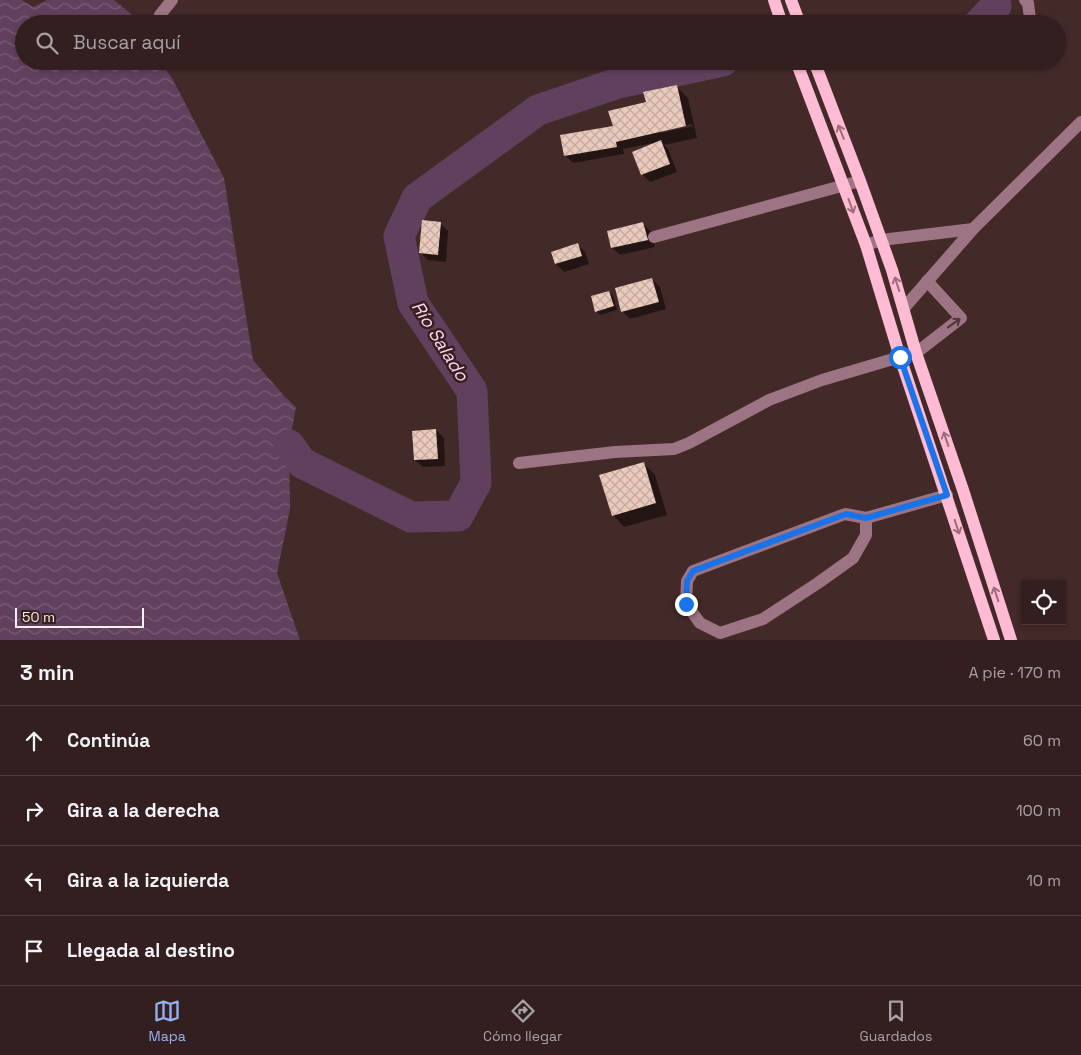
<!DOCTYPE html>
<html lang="es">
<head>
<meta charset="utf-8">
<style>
	body { margin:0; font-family:"Space Grotesk",sans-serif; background:#3b2728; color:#f1f3f6 }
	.controls { position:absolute; right:15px; bottom:15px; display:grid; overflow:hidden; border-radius:0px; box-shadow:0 1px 4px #0004 }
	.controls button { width:45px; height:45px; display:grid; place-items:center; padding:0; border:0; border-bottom:1px solid #4e3d3d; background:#331f1f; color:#f1f3f6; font:25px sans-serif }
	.scale { position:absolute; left:15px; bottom:12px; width:129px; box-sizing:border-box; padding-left:5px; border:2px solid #feefee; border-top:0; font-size:14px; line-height:18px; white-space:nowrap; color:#feefee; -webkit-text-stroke:4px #39201f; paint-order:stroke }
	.stop { position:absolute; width:15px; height:15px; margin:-11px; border:4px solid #1a73e8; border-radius:50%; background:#fff }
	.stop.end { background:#1a73e8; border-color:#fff; box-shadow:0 1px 5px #0008 }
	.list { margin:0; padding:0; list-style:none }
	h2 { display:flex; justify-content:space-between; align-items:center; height:65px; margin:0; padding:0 20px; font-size:21px }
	h2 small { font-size:16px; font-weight:400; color:#a9a2a4 }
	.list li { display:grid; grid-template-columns:32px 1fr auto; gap:15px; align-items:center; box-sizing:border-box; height:70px; padding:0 20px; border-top:1px solid #4e3d3d }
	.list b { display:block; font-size:19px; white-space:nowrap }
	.list em { font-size:16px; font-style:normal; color:#a9a2a4 }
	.icon { flex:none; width:28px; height:28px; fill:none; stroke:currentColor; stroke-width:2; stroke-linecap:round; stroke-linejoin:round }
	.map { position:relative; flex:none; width:1081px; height:640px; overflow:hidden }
	.search { position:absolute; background:#331f1f; box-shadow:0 1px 4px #0004; left:15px; right:15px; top:15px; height:55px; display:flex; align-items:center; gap:12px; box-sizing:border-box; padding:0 18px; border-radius:28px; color:#a9a2a4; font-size:19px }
	.sheet { height:345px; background:#331f1f }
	nav { display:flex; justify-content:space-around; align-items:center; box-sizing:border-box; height:70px; border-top:1px solid #4e3d3d; background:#331f1f; font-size:14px; color:#a9a2a4 }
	nav a { display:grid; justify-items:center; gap:2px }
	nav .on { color:#95b2f1 }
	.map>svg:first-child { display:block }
	.water { fill:url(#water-waves) }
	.shadow { fill:#0007; fill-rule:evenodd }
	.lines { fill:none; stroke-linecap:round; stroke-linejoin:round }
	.river { stroke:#61405e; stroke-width:31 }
	.building { fill:url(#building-cross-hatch) }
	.minor { stroke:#9d7483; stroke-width:12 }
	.major { stroke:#ffbbd4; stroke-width:12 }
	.oneway { stroke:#9c6e7a }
	.oneway2 { stroke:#523538 }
	.route { stroke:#1a73e8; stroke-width:6 }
	.labels { text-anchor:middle; stroke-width:5; stroke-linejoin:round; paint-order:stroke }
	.water-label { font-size:18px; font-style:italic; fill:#fad8f7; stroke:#39201f }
</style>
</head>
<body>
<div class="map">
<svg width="1081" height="640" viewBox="0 0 1081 640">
	<defs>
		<pattern id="water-waves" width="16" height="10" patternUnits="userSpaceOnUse" patternTransform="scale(1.25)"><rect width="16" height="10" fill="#61405e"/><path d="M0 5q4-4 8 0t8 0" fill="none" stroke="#795c75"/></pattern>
		<pattern id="building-cross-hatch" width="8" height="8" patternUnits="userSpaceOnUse" patternTransform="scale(1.25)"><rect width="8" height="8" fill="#e9cabc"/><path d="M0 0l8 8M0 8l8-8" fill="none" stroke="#c2aa9f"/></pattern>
	</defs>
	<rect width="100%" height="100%" fill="#442929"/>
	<path class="water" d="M0,0H22L33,7L47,0H114L130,13L138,24H24V61H160L173,80L224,178L253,360L285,397L296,407L289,445L290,509L277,573L300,640H0Z"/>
	<g class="shadow">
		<path d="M676,86L688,98L697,138L664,145L668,149L677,172L650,182L642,174L653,143L623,149L624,154L573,163L565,155L615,127L647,103ZM692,124L693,126L661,133V131Z"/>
		<path d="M440,223L448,231L446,262L428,260L421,253Z"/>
		<path d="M643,224L651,232L655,247L620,255L612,248Z"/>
		<path d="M577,244L585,252L589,264L564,272L556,264L552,252Z"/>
		<path d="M652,279L660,287L666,309L630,319L622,311Z"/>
		<path d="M609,292L613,296L617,310L600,315L596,311Z"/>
		<path d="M436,430L444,438L445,466L423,467L415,460Z"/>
		<path d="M644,464L655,475L667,515L624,527L613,515Z"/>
	</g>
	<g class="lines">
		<g class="river">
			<path d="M979,24L996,6"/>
			<path d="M289,445L302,463L411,517L458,516L476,483L472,391L413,303L399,236L417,198L538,110L618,83L723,61"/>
		</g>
	</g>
	<g class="building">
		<path d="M677,85L686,126L616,142L617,147L564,156L560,135L613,126L608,111L646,102L643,92Z"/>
		<path d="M661,140L670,164L641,175L632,152Z"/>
		<path d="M422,220L441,222L438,255L419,253Z"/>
		<path d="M643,222L648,240L611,248L607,231Z"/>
		<path d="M578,243L582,256L555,264L551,252Z"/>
		<path d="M652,278L659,302L621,312L615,288Z"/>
		<path d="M609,291L614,306L595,312L591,296Z"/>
		<path d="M436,429L438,459L414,460L412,431Z"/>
		<path d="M644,462L656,503L612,516L599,475Z"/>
	</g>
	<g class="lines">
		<g class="minor">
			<path d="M1025,0L1028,3L1030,19"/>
			<path d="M160,15L172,0"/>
			<path d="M654,237L860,181"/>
			<path d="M866,245L881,240L973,229"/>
			<path d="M904,308L973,229L1081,122"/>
			<path d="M916,353L961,318L927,281"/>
			<path d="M519,463L615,452L674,449L689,443L769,400L822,380L900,357"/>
			<path d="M866,518V535L853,558L818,583L763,619L720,633L700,623L686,604L687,581L693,571L845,514L866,518L947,495"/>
		</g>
		<g class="major">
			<path d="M774,0L782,24"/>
			<path d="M791,0L800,24"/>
			<path d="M796,61L866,245L900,357L994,640"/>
			<path d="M814,61L860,181L892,270L916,353L963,490L1011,640"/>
		</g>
	</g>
	<defs><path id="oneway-shaft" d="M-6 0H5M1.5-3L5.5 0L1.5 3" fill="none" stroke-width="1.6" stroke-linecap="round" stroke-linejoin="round" transform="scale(1.25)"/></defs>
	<g class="oneway">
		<use href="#oneway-shaft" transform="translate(841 132) rotate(-112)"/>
		<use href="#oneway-shaft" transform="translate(851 206) rotate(70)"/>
		<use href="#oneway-shaft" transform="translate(897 284) rotate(-108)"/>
		<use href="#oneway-shaft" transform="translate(946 439) rotate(-109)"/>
		<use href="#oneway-shaft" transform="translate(957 527) rotate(72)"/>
		<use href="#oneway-shaft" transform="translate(996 594) rotate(-108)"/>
	</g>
	<use class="oneway2" href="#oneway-shaft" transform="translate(954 323) rotate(-36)"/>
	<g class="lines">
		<path class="route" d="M686,604L687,581L693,571L846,514L866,518L947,495L900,357"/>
	</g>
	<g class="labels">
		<g class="water-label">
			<text transform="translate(440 341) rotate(58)" y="6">Río Salado</text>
		</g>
	</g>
</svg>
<div class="controls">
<button><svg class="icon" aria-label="locate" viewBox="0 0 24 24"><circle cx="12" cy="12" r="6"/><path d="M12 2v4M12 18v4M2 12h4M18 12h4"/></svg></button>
</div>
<div class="scale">50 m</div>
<div class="stop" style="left:900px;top:357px"></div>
<div class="stop end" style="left:686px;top:604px"></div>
<div class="search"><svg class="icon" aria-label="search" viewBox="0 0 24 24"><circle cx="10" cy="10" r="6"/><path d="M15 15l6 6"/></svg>Buscar aquí</div>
</div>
<section class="sheet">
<h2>3 min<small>A pie · 170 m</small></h2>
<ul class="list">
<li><svg class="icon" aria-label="ahead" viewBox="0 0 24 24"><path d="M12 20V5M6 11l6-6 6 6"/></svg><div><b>Continúa</b></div><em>60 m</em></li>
<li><svg class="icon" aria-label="right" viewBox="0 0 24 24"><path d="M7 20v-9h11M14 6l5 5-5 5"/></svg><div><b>Gira a la derecha</b></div><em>100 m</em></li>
<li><svg class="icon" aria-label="left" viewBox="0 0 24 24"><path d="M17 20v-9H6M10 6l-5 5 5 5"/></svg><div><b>Gira a la izquierda</b></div><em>10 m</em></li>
<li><svg class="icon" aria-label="arrive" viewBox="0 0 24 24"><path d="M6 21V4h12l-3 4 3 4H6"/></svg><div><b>Llegada al destino</b></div></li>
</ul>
</section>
<nav>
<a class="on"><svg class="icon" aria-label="map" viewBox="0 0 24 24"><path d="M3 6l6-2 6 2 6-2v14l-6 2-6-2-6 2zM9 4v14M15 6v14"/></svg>Mapa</a>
<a><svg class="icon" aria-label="directions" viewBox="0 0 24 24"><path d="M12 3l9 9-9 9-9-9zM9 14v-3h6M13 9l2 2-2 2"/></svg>Cómo llegar</a>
<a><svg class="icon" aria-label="saved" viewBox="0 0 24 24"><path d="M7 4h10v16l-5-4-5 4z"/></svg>Guardados</a>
</nav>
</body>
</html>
